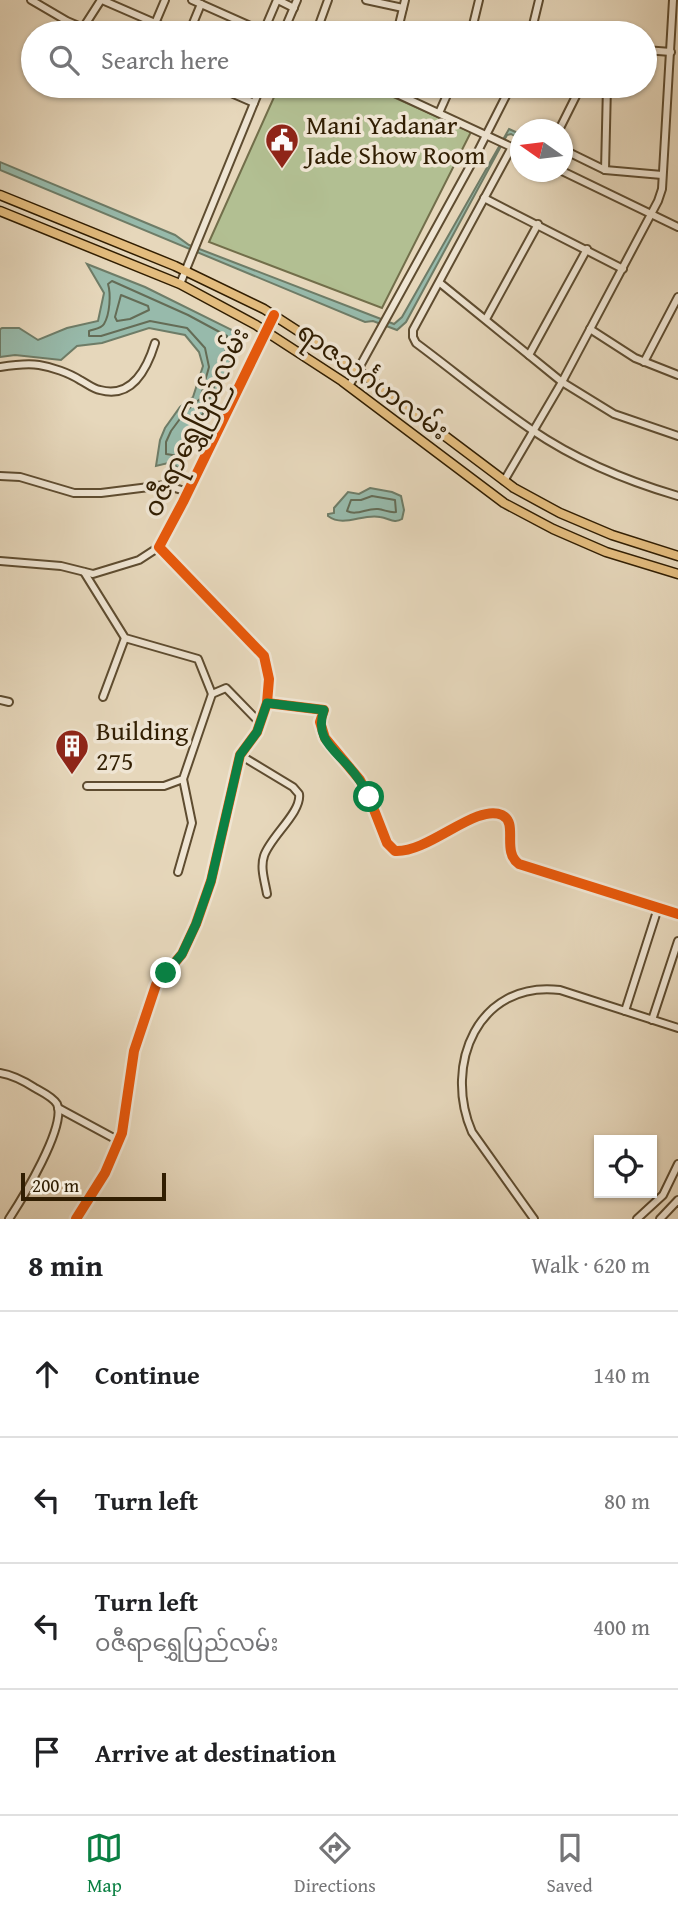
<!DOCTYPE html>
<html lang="en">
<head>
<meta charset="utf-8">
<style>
	body { margin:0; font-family:"Gentium Book Plus","Noto Sans Myanmar",serif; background:#f2f2f2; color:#202124 }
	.controls { position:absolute; right:21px; bottom:21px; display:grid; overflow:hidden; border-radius:0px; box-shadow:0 2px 5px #0004 }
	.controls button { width:63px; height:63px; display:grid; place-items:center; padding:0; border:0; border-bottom:2px solid #e0e0e0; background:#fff; color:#202124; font:35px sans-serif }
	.compass { position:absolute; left:510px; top:119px; width:63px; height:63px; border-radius:50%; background:#fff; box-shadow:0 2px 5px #0004; rotate:284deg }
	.scale { position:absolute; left:21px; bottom:18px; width:145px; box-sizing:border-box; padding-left:7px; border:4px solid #311e02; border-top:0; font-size:19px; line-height:24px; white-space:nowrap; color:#311e02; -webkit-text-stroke:5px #efe5d3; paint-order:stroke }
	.stop { position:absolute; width:21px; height:21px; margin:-16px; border:5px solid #0b8043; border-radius:50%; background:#fff }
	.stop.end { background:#0b8043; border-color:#fff; box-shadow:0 2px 7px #0008 }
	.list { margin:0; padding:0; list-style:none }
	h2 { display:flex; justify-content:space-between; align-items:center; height:91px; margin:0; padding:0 28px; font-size:30px }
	h2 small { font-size:23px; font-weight:400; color:#757577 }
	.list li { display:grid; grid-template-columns:46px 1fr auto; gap:21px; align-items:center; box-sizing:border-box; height:126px; padding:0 28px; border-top:2px solid #e0e0e0 }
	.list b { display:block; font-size:26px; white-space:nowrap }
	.list p { margin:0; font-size:23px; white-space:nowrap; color:#757577 }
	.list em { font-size:23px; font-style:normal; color:#757577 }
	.icon { flex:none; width:38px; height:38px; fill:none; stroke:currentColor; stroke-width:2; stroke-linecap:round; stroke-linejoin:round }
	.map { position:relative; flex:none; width:678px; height:1219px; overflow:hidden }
	.search { position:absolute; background:#fff; box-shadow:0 2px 5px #0004; left:21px; right:21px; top:21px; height:77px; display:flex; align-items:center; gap:18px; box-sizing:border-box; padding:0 24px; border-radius:38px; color:#757577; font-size:26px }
	.sheet { height:595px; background:#fff }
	nav { display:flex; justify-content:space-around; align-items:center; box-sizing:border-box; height:98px; border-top:2px solid #e0e0e0; background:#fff; font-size:19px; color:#757577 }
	nav a { display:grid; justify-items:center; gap:4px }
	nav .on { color:#0b8043 }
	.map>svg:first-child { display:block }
	.green { fill:#b2bf92; stroke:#726e4a; stroke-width:2 }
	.water { fill:#97baab; stroke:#6e7c67; stroke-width:2 }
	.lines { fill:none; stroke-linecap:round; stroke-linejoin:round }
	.shore { stroke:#646c56; stroke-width:2 }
	.minor-casing { stroke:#5e4c30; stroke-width:10 }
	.major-casing { stroke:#311e02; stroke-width:11 }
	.minor { stroke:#efe5d3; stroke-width:6 }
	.major { stroke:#e3bc7e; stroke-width:8 }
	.cycleway-casing { stroke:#efe5d3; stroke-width:15 }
	.cycleway { stroke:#e8590c; stroke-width:10 }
	.route { stroke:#0b8043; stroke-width:9 }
	.labels { text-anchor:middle; stroke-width:7; stroke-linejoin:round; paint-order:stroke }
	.poi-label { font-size:26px; fill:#311e02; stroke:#efe5d3; text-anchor:start }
	.street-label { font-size:26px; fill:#311e02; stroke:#efe5d3 }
</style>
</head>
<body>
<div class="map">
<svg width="678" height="1219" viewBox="0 0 678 1219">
	<rect width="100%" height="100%" fill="#e6d7bb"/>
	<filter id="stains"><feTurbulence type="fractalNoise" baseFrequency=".00286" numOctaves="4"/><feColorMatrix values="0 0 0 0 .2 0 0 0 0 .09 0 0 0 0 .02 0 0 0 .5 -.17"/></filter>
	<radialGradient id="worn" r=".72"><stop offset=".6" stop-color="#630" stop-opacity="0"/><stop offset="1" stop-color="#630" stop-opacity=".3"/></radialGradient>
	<path class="green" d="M279,86H369L471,132L382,308L209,242Z"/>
	<g class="water">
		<path d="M509,129L520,134V139L511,134L507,135L406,322L397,330L373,321L365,322L0,170V162L175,235L189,245L394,324L402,317Z"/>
		<path d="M87,264L145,287L234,331C234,380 202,428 180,470L172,462L156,466L160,440L165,428L180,407L193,397L203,366L199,352L185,335L149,328L102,343L77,346L61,360L15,355L0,357V329L2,328H19L38,340L67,328L98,321L104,293Z"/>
		<path d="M370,488L392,492L401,496L404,510L402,519C394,524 389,518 380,517C363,513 344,528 328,516V514L334,513V508L348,492L359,494Z"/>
	</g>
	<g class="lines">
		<g class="shore">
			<path d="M112,281L188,315L227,336C228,365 196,432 179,456L166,454V442L171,431L185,412L200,399L209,367L205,348L187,328L150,321L101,336H89V331C94,329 101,329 104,324C110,314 111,294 108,284Z"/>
			<path d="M121,295L148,306L149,310L130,319L117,321L115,317Z"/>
			<path d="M372,496L395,500L396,512C390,513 385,510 378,509C366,508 357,516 347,511L351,500H361Z"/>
		</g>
		<g class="minor-casing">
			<g id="minor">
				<path d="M31,0L67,21L95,33"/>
				<path d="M102,0L178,33"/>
				<path d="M192,0L266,33"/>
				<path d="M278,0L294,8"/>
				<path d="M366,0L403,8"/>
				<path d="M83,28L101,0"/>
				<path d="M151,33L165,0"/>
				<path d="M189,33L201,4"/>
				<path d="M263,33L277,0"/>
				<path d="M283,33L297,0"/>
				<path d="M316,33L328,0"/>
				<path d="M397,33L405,0"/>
				<path d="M471,33L479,0"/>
				<path d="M531,33L539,0"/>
				<path d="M645,50L671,52"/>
				<path d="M215,86L254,103"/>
				<path d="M380,86L520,151"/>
				<path d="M439,113L451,86"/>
				<path d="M559,130L581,86"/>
				<path d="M512,147L413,330V337L416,343C455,372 492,403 532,430C576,460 627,481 678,496"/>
				<path d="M562,149L605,170L662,175"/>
				<path d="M605,170L607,86"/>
				<path d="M562,171L678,227"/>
				<path d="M484,198L623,269"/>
				<path d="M440,283L562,382L614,414L678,436"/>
				<path d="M180,284L261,86"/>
				<path d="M486,319L538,224"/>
				<path d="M590,329L635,358L678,375"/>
				<path d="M529,355L587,249"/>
				<path d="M644,362L678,297"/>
				<path d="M0,367C13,365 26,363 39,365C52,367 69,373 80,380C86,383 93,389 100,390C132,399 147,369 155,343"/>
				<path d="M349,386L474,159L511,86"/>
				<path d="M0,476L20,477L74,493H101L165,485L188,492"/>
				<path d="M504,481L562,382L658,201L662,189L673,0"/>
				<path d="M0,561L61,566L93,574L139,560L159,547"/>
				<path d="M84,572L125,638L198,659L212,694"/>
				<path d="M103,697L125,638"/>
				<path d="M0,700L9,702"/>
				<path d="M267,703L324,710L320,722L325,738L360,780L369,797L387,843L395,851C429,853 476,803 502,815C519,823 501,851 519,864L678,914"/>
				<path d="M240,755L293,787L299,794C302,812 270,837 264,856C260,868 265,882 267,894"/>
				<path d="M87,786H164L183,779L212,694L226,688L260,723"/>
				<path d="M178,872L192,823L183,779"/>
				<path d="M625,1011L658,908"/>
				<path d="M652,1020L678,941"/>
				<path d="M0,1073C13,1075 24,1081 35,1088C42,1092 53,1097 57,1104C67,1126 22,1199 9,1219"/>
				<path d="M58,1108L119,1141"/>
				<path d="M76,1219L105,1173L122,1133L134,1051L156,985L182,954L196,924L211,881L240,755L257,732L267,703L269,679L264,656L159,547L183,502L274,315"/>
				<path d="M534,1219L472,1132C443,1065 478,980 560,990L678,1028"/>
				<path d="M637,1219L663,1195L678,1164"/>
				<path d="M660,1219L678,1200"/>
			</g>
		</g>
		<g class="major-casing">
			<g id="major">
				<path d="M0,195L175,266L264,309L352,366L514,488L560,513L612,535L678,556"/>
				<path d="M0,211L180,284L256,325L342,381L504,503L553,529L606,552L678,574"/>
			</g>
		</g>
		<use href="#minor" class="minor"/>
		<use href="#major" class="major"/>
		<g class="cycleway-casing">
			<g id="cycleway">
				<path d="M267,703L324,710L320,722L325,738L360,780L369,797L387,843L395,851C429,853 476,803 502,815C519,823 501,851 519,864L678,914"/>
				<path d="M76,1219L105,1173L122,1133L134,1051L156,985L182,954L196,924L211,881L240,755L257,732L267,703L269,679L264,656L159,547L183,502L274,315"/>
			</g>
		</g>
		<use href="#cycleway" class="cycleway"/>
	</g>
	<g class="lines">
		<path class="route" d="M166,973L182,954L196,924L211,881L240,755L257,732L267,703L324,710C314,738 334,749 350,768C358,777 364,787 369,797"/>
	</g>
	<defs>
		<g id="civic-pin" transform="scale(1.75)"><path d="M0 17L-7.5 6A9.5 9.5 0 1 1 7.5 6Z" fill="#8f2418" stroke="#efe5d3"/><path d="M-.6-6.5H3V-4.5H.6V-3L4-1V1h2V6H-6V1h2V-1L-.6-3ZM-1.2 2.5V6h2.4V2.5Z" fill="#fff"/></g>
		<g id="building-pin" transform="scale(1.75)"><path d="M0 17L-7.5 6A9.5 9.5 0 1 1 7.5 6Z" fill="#8f2418" stroke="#efe5d3"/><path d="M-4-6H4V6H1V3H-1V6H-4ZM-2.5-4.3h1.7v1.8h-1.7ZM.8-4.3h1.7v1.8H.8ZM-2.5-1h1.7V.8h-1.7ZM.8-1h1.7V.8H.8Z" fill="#fff"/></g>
	</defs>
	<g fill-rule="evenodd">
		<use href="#civic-pin" x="282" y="140"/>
		<use href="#building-pin" x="72" y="746"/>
	</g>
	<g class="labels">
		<g class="poi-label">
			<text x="306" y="134">Mani Yadanar<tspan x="306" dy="30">Jade Show Room</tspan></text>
			<text x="96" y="740">Building<tspan x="96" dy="30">275</tspan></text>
		</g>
		<g class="street-label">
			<text transform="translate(373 381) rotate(36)" y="9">ရာဇသင်္ဂဟလမ်း</text>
			<text transform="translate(196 422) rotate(-64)" y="9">ဝဇီရာရွှေပြည်လမ်း</text>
		</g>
	</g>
	<rect width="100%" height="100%" filter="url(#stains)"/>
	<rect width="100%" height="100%" fill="url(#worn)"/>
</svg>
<div class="controls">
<button><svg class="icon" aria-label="locate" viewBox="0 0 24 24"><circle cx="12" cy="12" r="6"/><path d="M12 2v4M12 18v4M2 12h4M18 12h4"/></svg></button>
</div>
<svg class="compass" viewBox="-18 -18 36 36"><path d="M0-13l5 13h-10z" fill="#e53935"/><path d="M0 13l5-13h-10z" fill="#757577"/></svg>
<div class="scale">200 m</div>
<div class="stop" style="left:369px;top:797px"></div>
<div class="stop end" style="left:166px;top:973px"></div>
<div class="search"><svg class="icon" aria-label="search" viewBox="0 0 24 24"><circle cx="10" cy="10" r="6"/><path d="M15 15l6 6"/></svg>Search here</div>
</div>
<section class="sheet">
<h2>8 min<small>Walk · 620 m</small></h2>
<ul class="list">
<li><svg class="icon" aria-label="ahead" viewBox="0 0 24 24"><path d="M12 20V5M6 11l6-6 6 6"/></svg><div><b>Continue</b></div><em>140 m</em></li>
<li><svg class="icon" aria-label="left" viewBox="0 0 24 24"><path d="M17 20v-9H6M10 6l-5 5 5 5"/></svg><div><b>Turn left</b></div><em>80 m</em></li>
<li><svg class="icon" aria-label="left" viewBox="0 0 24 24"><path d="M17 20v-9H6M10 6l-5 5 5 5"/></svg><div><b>Turn left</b><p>ဝဇီရာရွှေပြည်လမ်း</p></div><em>400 m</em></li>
<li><svg class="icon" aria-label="arrive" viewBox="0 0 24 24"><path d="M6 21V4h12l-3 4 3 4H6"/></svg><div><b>Arrive at destination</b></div></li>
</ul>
</section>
<nav>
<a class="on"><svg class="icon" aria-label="map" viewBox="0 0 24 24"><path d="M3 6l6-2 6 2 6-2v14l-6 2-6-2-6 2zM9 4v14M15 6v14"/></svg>Map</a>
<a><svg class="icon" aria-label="directions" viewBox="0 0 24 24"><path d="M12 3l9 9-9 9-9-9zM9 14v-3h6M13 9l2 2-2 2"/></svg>Directions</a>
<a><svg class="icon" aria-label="saved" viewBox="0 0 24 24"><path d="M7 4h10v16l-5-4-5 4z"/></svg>Saved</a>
</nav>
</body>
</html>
